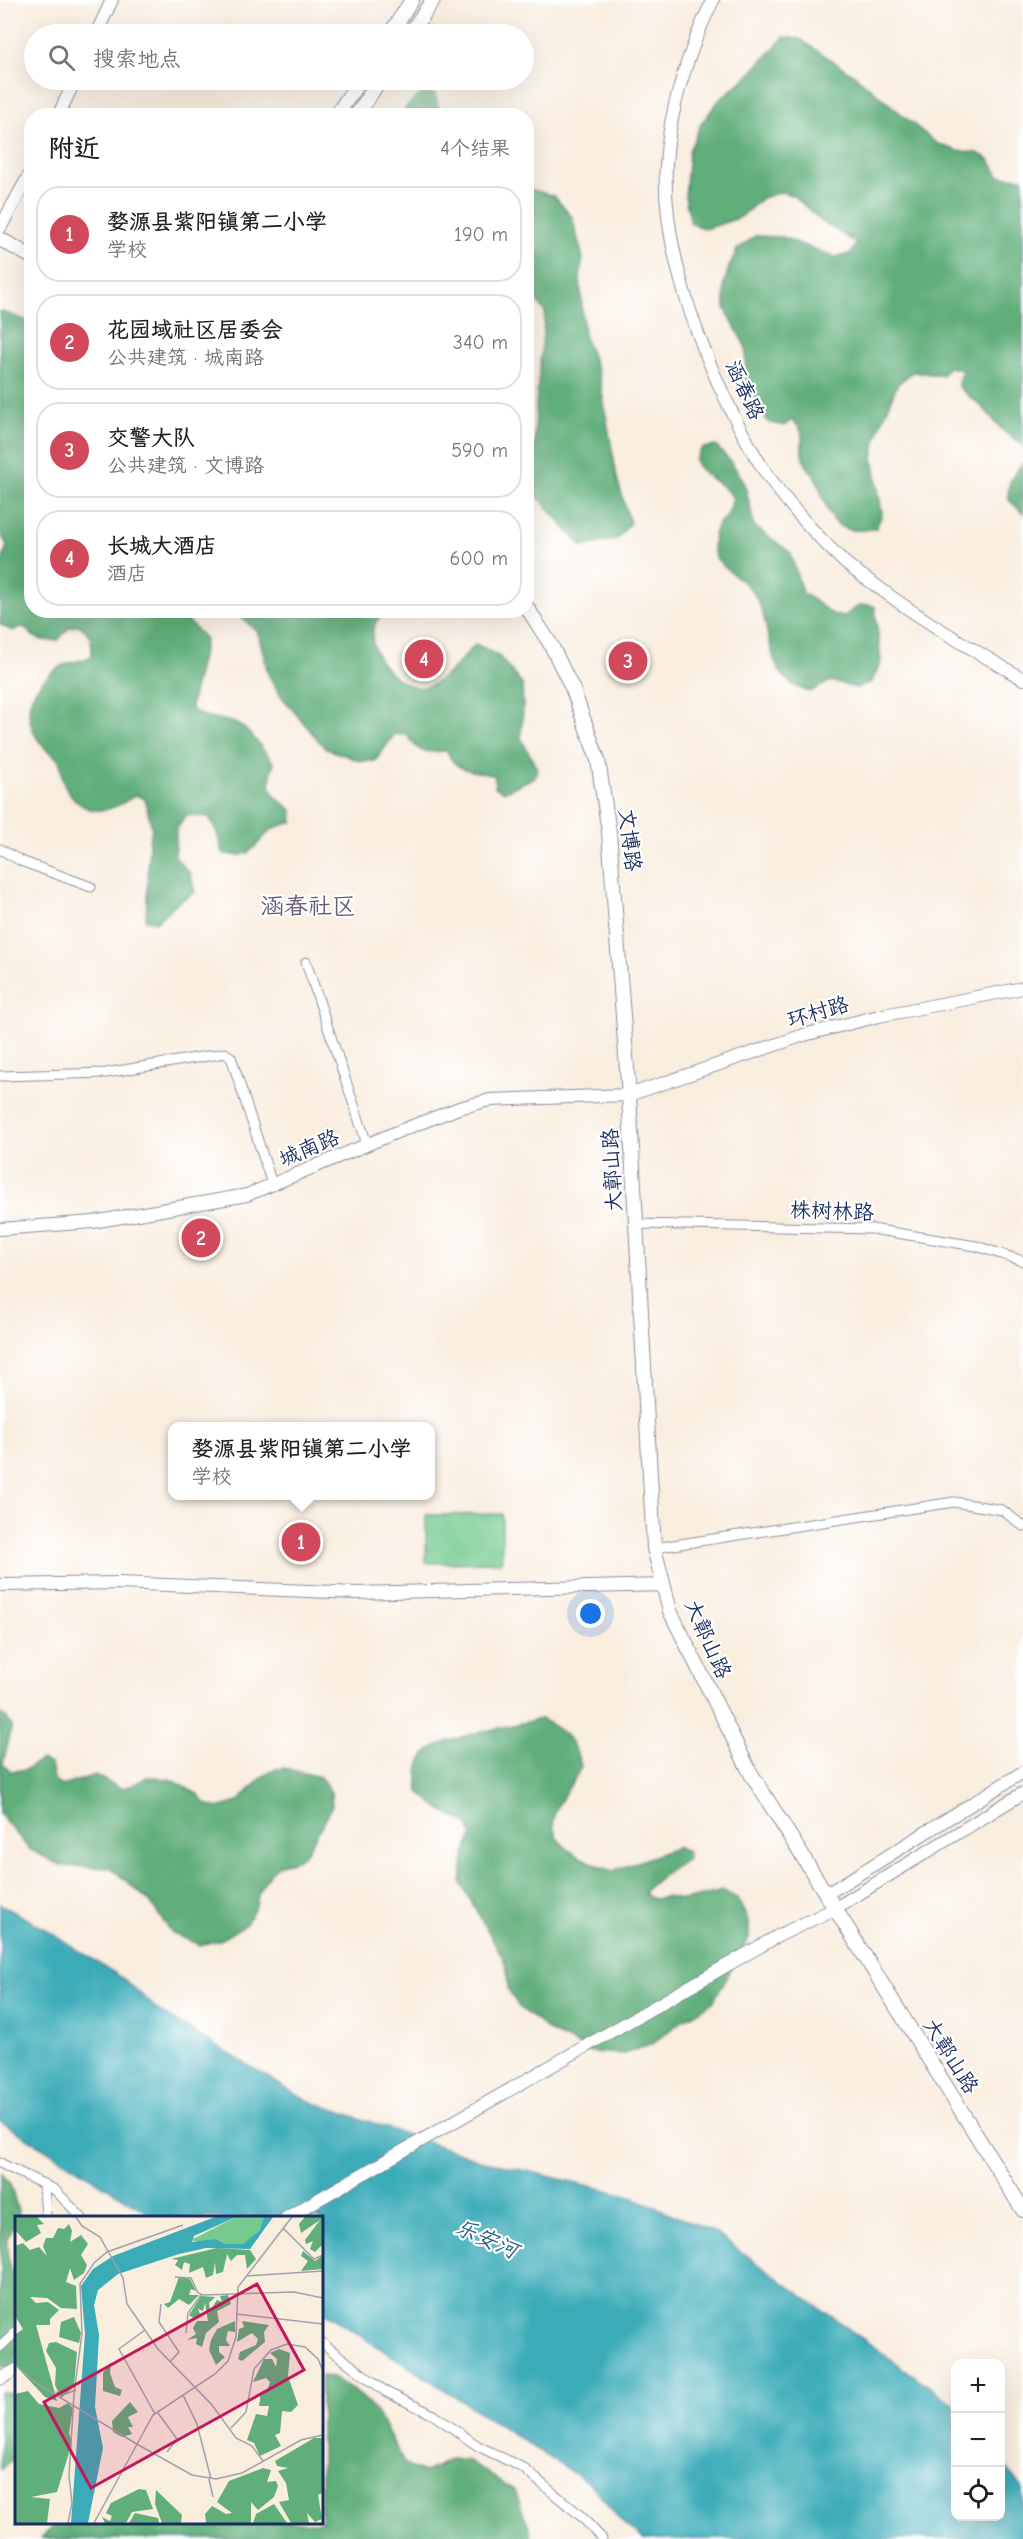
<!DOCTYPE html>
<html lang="zh">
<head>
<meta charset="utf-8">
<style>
	body { margin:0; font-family:"Comic Neue","LXGW WenKai TC",sans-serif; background:#f2f2f2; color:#202124 }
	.controls { position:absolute; right:18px; bottom:18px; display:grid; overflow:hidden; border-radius:12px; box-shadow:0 6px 24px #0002 }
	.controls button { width:54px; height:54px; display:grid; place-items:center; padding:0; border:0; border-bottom:2px solid #e0e0e0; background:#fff; color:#202124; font:30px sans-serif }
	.you { position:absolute; left:591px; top:1614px; width:21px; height:21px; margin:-15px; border:4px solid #fff; border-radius:50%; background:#1a73e8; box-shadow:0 0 0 9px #1a73e833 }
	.badge { display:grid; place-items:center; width:39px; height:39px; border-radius:50%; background:#d1495b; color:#fff; font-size:20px; font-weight:700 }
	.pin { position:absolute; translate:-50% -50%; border:3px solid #fff; box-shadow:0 2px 6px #0006 }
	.popup { position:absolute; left:168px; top:1422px; width:267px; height:78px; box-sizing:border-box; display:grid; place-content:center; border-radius:12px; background:#fff; filter:drop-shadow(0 2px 4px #0005); font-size:20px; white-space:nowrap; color:#757577 }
	.popup b { font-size:22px; color:#202124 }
	.popup::after { content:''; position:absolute; left:50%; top:100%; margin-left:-12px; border:12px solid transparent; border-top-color:#fff }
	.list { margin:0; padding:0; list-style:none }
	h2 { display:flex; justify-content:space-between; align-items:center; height:78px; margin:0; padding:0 24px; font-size:26px }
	h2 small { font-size:20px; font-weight:400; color:#757577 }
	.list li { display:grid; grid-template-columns:39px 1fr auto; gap:18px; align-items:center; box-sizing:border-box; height:96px; margin:0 12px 12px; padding:0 12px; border:2px solid #e0e0e0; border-radius:24px }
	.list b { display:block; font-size:22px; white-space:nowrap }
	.list p { margin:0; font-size:20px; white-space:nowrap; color:#757577 }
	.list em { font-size:20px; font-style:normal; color:#757577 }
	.icon { flex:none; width:33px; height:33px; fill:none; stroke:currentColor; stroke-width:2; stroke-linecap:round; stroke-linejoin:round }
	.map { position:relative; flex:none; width:1023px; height:2539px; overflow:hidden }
	.search { position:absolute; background:#fff; box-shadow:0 6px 24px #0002; left:24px; top:24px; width:510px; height:66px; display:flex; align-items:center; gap:15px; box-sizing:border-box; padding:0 21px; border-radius:33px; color:#757577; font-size:22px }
	.panel { position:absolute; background:#fff; box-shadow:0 6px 24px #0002; left:24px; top:108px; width:510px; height:510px; border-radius:24px }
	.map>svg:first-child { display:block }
	.green { fill:#75ca8e; stroke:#487c76; stroke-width:1.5 }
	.forest { fill:#60ae79; stroke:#3e6e6c; stroke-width:1.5 }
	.water { fill:#3babb8; stroke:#2b6d8b; stroke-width:1.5 }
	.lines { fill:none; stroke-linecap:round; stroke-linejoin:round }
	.street-casing { stroke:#8a8e9e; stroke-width:11 }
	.secondary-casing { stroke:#8a8e9e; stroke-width:14 }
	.primary-casing { stroke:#8a8e9e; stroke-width:16 }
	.street { stroke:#fff; stroke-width:9 }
	.secondary { stroke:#fff; stroke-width:12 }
	.primary { stroke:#fff; stroke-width:14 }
	.labels { text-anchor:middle; stroke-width:4.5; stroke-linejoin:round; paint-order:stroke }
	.street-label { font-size:21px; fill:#1b2f5e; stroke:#fff }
	.water-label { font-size:22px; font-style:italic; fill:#286182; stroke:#fff }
	.quarter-label { font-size:24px; fill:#665c76; stroke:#fff }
	.inset-road { fill:none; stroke:#a0a1ab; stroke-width:1.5 }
	.view { fill:#c2185b; fill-opacity:0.15; stroke:#c2185b; stroke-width:3 }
	.inset-edge { fill:none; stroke:#1b2f5e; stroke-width:3 }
</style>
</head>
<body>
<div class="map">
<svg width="1023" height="2539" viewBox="0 0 1023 2539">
	<rect width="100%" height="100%" fill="#fff"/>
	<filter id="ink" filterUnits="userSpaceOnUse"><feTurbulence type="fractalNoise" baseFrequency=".0167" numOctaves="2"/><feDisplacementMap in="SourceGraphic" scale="12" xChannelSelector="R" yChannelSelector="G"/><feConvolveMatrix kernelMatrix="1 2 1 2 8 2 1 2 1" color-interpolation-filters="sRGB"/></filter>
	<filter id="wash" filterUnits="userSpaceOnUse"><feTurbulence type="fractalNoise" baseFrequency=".008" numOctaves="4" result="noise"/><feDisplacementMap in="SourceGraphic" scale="24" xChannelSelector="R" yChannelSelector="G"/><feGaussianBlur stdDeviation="1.35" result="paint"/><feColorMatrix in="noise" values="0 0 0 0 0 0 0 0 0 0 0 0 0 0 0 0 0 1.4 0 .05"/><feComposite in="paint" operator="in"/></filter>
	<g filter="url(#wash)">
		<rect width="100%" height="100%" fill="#f9edde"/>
		<path class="green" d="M502,1514V1562L426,1563V1515Z"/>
		<g class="forest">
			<path d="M784,37L800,39L857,77L936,143L958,151L978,153L990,160L999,176L1023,178V448L1022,443C1001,434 995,419 979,404C971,397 964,394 958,385L962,370L949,367L942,375L912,372L897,385L878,432L873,457L882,514L876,528C831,538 830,515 817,481C814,473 805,466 803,458C798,441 810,436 792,420L784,426L768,422L745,382L746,348L725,308L724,284L729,267L737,250L755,236L782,237L835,257L851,254L856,243L821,221L794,196L781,192L762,198L741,217L706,229L691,223L685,197L689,151L701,124L720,99L749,75Z"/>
			<path d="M422,93L435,94L440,115H402L407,106Z"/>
			<path d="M526,188L554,196L572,217L583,258L580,278L584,335L599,375L617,478L630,523L617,539L582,547L533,491L536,403L545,312L527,287Z"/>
			<path d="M0,311L31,322L32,610L179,611L205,639C203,663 193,684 191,708C202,720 224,717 239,725C252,732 264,752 274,763C266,791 270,793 292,810L293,822C286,824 276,826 270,831C253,847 251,861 223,853L217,833L209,817L186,815L176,830L175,857L190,873L195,892L177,903L156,922L146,920L149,840L152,829L145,799L136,795C107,815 82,819 64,784C61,777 63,768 59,761C57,757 50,753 46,749C31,735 23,710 35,691C42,680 55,669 66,664C75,661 84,661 92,655C92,640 91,632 78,625L69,628L58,640C44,642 34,640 26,628L20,627L12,631L0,624V568L7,545L0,533Z"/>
			<path d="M716,446C745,474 747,488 754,526L790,552L802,592L834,615L844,617C853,608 863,601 875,607L881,662L872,682L856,688L831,681L810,692C758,677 777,626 752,591C742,577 718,568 714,552C712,543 714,529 720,522C722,520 726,518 727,516C730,511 731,503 733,498C723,481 702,479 695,460L702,448Z"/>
			<path d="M1023,463V513L1009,500C1006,483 1012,476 1023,463Z"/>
			<path d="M233,611H387C347,639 399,696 428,686C446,680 462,657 476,644L499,656L522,684L523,709L521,738L538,770L535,777L504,792L495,787V776C474,769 456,775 447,751C424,752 421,756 407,735L395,734L375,761H360L325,748L280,695L268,674L258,632Z"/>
			<path d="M0,1714L4,1715L12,1726L3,1764L10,1771L25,1770L41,1760L51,1765L55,1782L62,1786L95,1775L120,1788L133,1785L147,1777L169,1779L198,1794L204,1803L218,1808L238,1802L263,1776L276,1769L284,1768L320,1777L331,1792L332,1807L307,1851L296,1860L280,1864L269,1874L259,1891L256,1905L246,1924L220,1940L199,1945L172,1933L149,1901L111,1868L61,1866L29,1849L0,1814Z"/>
			<path d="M541,1719C566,1732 574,1739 581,1767C574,1781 564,1794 557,1807C540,1846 586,1861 613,1871L678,1847L687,1851L688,1858C674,1870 657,1876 645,1891L646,1896L654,1899L665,1897L684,1900L723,1891L737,1898L749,1922V1938L713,2002L683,2020L653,2043L624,2054L591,2052L551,2032L519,2007L508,1989L507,1970L503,1958L461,1883L464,1858L472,1835L467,1824L440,1809L419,1792C417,1777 416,1764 427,1752C440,1738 519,1724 541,1719Z"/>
			<path d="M0,2173L10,2184L19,2214L8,2239L9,2261L16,2285L14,2309L16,2313V2368L0,2365Z"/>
			<path d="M321,2376C332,2376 338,2381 347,2386C380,2407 387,2432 405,2465L425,2472L451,2459L469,2461L515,2491L529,2527L531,2539H40L57,2523L321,2522Z"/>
			<path d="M0,2393L16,2394V2456L0,2470Z"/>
		</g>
		<path class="water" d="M0,1904L45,1929L124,1979L160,2012L304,2099L480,2160L628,2195L715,2233L955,2405L956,2516H1000L1001,2460L1023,2490V2539H643L619,2519L592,2485L321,2310V2218H156L0,2121Z"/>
	</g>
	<g filter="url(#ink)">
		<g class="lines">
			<g class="street-casing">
				<g id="street">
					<path d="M0,849L21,861L91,887"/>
					<path d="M306,962L367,1144"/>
					<path d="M0,1076L106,1073L225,1053L231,1057L272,1184"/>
					<path d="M636,1224L872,1229L976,1246L1023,1261"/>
					<path d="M654,1548L954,1502L1002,1510L1023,1526"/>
					<path d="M0,2163L55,2190L82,2218"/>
					<path d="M44,2184L46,2218"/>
					<path d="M321,2342L386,2392L434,2415L478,2446L523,2468L581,2516L602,2539"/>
					<path d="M0,2347L16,2332"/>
				</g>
			</g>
			<g class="secondary-casing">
				<g id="secondary">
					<path d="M713,0C689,49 669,110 666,164C661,257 708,372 753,452C775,491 809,528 842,560C852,570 866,578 878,587C924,622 974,650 1023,679"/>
					<path d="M96,34L112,0"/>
					<path d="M58,116L75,80"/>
					<path d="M0,228L32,170"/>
					<path d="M0,1229L93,1222L247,1195L397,1132L459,1108L490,1100L629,1095L804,1035L879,1016L1023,988"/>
					<path d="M0,1585L118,1583L357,1593L664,1585"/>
					<path d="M825,1895L1023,1772"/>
					<path d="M286,2218L778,1936L834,1909L1023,1793"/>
					<path d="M0,2379L16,2370"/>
				</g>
			</g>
			<g class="primary-casing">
				<g id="primary">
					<path d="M390,34L412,0"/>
					<path d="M410,34L433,0"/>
					<path d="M336,116L360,80"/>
					<path d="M356,116L380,80"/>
					<path d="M0,239L32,257"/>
					<path d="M526,606L551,645L573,690L598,760L609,832L629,1095L654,1548L670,1611L750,1772L1023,2210"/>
				</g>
			</g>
			<use href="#street" class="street"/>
			<use href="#secondary" class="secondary"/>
			<use href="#primary" class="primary"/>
		</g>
	</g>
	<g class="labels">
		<g class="street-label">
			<text transform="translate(745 390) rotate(65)" y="7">涵春路</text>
			<text transform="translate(630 840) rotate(83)" y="7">文博路</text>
			<text transform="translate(818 1012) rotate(-16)" y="7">环村路</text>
			<text transform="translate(309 1148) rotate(-23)" y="7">城南路</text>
			<text transform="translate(612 1170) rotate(-93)" y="7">大鄣山路</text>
			<text transform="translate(832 1211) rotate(2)" y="7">株树林路</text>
			<text transform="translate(708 1639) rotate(66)" y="7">大鄣山路</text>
			<text transform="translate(951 2056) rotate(58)" y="7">大鄣山路</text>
		</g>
		<g class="water-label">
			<text transform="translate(487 2238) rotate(24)" y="8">乐安河</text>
		</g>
		<g class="quarter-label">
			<text x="308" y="914">涵春社区</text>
		</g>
	</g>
	<g transform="translate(15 2216)">
		<rect width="308" height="308" fill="#f9edde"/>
		<path d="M221,1H249L244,15L228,29L211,28L201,23L186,27L176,24Z" fill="#75ca8e"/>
		<path d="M0,1H22L29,8L22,9L26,17L11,26L0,14ZM290,1H307V29L300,36L295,33L298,25L291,28L290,24L305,4L286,17L284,8ZM54,8L57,15L55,26L66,19L73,28L66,39L72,49L69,57L59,64L55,52L51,66L61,70L62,93L46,92L32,82L15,81L21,87L33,86L44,94L35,103V109H21L42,185L30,181L0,149V119L8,113L0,100V30L8,27L15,34L24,31L32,40L28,30L31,22H38L43,12L49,13ZM202,32L235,34L241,43L232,53L230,39H222L216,45L212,38L208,56L201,58L200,46L198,59L191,62L188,51L174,57L175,48L169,46L167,54L160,49L163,44L156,43ZM288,35L300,45L307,40V53L286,55L293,45L286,40ZM164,61L175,63L181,75L176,73L174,79H184L174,89L164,83L153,92L149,88L155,86ZM213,79L216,88L202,95L204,106L191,117L187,131L181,128L182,122L172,124L181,118L178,112L182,105H193L190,87L188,95L183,93L186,100L180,103L174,99L186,80L200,81L194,87L195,95L202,84L207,86L205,80ZM59,101L66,117L64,127L44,121L46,106ZM220,105V116L213,115L211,124L215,130H204V136L210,141L201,149L194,134L196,124L202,113ZM227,105L254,109L249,116L250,126L227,145L223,143L225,136L241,129L243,123L237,117L222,126L224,113L229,111ZM41,126L62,136L59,171L46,182L40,169L41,152L31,135L34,127ZM264,133L275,137L273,160L283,189L276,196L267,195L265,217L260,219L266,230L245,240L239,227L232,224L241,198L252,200L254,190H244L246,176L252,175L255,166L251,162L238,166L249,143H257L261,151L262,143L255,137ZM96,146L95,157L100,171L107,174L105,180L88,175V157ZM13,175L24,188L44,192L53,187L58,192L54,217L57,227L42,276L16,281L35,283L32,307H0V178ZM115,186L123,196L113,201L118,211H113L117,218L107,221L98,216L97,205ZM299,222H307V277L303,279L307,303L300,306L292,297L294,307H276L264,286L274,284L271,267L263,255L273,252L262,250L260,245ZM248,252L256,254L252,266L261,265L263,270L259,281L243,294L236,286V307H191L190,298L197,290L211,298L217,297L202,286L214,265ZM124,273L131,274L138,293L117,296L111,307H90L87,301L95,305L97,300L91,297L96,287ZM141,274L167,299L166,307H147L140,288ZM259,288L272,307H238L241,298ZM120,297L143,302L144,307H114Z" fill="#60ae79"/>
		<path d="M200,1H221L179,20L177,26L201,23L211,28H228L244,15L249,1H258L235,33L191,32L164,38L103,58L83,74L79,89L84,119L80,191L88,232L73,307H56L70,118L66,70L78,53L98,40Z" fill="#3babb8"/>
		<path class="inset-road" d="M61,1L67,10L85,21L108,62L112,88L143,133L197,189L221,222L237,230L248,245M268,12L299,43L308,39M231,60L308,55M160,61L176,62L183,77L188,79L279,76L308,82M146,88L144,106L164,136L155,146M221,98L308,108M130,114L104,133L140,198M171,117L173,97L186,79M0,148L21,167L120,227M40,176L51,178L61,174M168,179L182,208L196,263M143,197L162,223L152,236M216,212L231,196L239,153L256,134L272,128L290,131L303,143L308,155M120,227L177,259L201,263L227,257L286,224L308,219M194,263L198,281M53,307L57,287L54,260L59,178L67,117L65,68L79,47L92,36L168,9M79,307L138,199L200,158L213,145L221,121L223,71L277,1"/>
		<path class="view" d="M242,68L289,154L76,272L29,186Z"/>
		<rect width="308" height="308" class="inset-edge"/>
	</g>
</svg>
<div class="controls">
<button>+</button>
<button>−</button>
<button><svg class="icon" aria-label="locate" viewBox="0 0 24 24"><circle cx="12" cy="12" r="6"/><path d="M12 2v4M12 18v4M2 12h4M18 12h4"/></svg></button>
</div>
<div class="you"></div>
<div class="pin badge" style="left:301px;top:1542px">1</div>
<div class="popup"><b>婺源县紫阳镇第二小学</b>学校</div>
<div class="pin badge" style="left:201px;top:1238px">2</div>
<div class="pin badge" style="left:628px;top:661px">3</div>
<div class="pin badge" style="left:424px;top:659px">4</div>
<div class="search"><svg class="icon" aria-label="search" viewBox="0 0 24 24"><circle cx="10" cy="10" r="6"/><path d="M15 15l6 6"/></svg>搜索地点</div>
<section class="panel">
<h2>附近<small>4个结果</small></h2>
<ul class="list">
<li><span class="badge">1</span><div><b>婺源县紫阳镇第二小学</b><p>学校</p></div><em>190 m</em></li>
<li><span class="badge">2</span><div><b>花园域社区居委会</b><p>公共建筑 · 城南路</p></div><em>340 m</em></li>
<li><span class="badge">3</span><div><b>交警大队</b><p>公共建筑 · 文博路</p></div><em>590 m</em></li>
<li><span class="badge">4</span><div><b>长城大酒店</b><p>酒店</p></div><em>600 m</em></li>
</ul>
</section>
</div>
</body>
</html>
